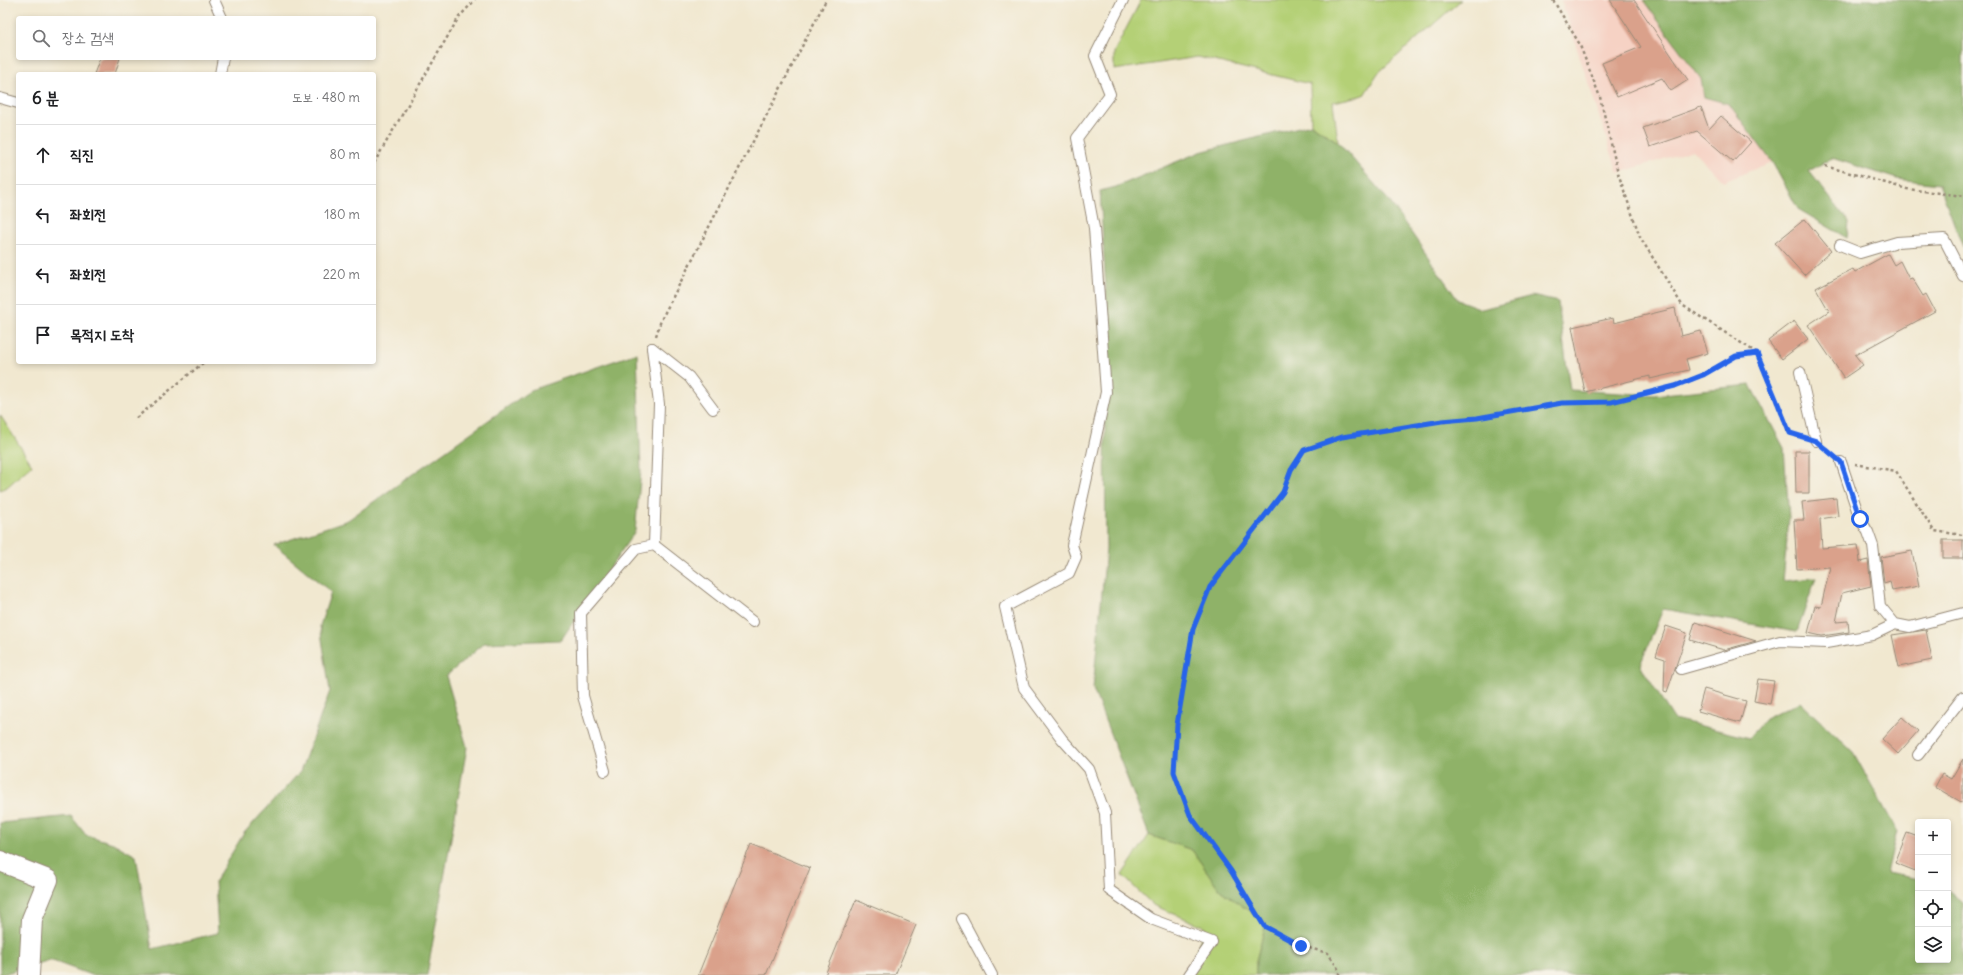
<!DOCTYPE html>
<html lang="ko">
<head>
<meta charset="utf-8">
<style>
	body { margin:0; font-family:Delius,"Poor Story",sans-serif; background:#f2f2f2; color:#202124 }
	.controls { position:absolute; right:12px; bottom:12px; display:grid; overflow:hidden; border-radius:4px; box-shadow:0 2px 6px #0003 }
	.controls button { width:36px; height:36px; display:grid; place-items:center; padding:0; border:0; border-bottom:1px solid #e0e0e0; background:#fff; color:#202124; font:20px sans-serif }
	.stop { position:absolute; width:12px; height:12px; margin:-9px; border:3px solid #2563eb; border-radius:50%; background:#fff }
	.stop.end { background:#2563eb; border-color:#fff; box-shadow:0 1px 4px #0008 }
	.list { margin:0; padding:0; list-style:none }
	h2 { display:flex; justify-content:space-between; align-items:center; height:52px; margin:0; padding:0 16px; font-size:17px }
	h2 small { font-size:13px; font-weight:400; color:#757577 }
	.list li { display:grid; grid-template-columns:26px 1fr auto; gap:12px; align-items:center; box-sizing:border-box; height:60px; padding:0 16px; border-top:1px solid #e0e0e0 }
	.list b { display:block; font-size:15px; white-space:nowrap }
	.list em { font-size:13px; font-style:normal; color:#757577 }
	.icon { flex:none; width:22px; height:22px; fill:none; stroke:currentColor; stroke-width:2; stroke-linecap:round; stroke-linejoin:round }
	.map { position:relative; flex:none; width:1963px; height:975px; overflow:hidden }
	.search { position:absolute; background:#fff; box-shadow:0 2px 6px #0003; left:16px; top:16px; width:360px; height:44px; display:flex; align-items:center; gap:10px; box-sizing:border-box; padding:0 14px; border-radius:4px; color:#757577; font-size:15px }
	.panel { position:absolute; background:#fff; box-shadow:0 2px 6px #0003; left:16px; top:72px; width:360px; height:292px; border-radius:4px }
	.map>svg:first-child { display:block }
	.built { fill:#f6d2c4 }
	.green { fill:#b4d076; stroke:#787d4a }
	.forest { fill:#8fb267; stroke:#656e42 }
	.building { fill:#daa18b }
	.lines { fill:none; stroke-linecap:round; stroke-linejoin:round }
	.service-casing { stroke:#968977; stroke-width:12 }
	.minor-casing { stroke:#968977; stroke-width:22 }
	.path { stroke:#968977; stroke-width:2.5; stroke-dasharray:3 3; stroke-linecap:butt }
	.service { stroke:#fff; stroke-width:10 }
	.minor { stroke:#fff; stroke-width:20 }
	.route { stroke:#2563eb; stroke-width:5 }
</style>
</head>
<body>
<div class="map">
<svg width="1963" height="975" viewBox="0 0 1963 975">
	<rect width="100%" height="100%" fill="#f7f3e8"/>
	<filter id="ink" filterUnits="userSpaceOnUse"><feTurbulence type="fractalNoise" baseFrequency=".025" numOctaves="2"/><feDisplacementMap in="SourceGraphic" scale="8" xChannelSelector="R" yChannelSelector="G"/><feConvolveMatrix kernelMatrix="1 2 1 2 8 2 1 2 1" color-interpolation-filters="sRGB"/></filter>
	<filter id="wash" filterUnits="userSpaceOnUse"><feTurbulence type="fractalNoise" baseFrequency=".012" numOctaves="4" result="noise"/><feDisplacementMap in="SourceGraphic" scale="16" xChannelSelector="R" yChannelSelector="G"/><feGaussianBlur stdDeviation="0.9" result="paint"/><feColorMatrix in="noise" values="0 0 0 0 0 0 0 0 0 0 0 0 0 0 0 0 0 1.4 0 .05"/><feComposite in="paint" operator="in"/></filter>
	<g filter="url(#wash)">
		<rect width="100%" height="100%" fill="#f1e8d0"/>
		<path class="built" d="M1561,0H1643L1701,79L1704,97L1729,104L1772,162L1723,182L1693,150L1618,173Z"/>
		<g class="green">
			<path d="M1141,0H1461L1378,73L1364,95L1333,102L1338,142L1311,124L1310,84L1198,57L1114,70V52Z"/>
			<path d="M0,415L32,465L7,487L0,490Z"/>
			<path d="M1149,835L1192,850L1220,890L1266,923L1256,961V975H1188L1205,927L1153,905L1122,875Z"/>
		</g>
		<g class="forest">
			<path d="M1643,0H1963V247L1939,184L1897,179L1832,158L1809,171L1849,222L1847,238L1798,209L1772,162L1729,104L1704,97L1701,79Z"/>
			<path d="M1311,124L1338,142L1390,202L1458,300L1482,309L1532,296L1558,302L1570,390L1654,395L1750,385L1784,448L1789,518L1783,581L1816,578L1797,632L1663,609L1640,665L1674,719L1749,738L1767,718L1800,702L1853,752L1897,831L1887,873L1918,879V960H1948V890L1963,903V975H1256V961L1266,923L1220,890L1192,850L1149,835L1093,689L1106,549L1105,423L1108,323L1100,191L1116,187L1200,152Z"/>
			<path d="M637,353L641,471L635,531L561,640L485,643L446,676L467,747L427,975H91L50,960L0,975V823L71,816L86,835L113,843L136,856L152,949L218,933L215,881L244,833L300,772L330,691L320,626L331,592L274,545L348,520L531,390Z"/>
		</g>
		<g id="blocks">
			<g class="building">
				<path d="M1610,0H1634L1688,80L1671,91L1662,78L1617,97L1602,63L1641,47Z"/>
				<path d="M100,58H120L115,74H94Z"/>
				<path d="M1701,107L1709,129L1721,116L1751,142L1733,162L1697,131L1650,147L1643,128Z"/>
				<path d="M1805,219L1831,251L1804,275L1775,243Z"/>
				<path d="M1888,254L1894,265L1900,261L1909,279L1912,278L1923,296L1926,294L1935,311L1855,355L1863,365L1844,378L1808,325L1829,311L1816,288L1853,269L1855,272Z"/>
				<path d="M1675,308L1681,336L1701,331L1708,353L1686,359L1689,370L1650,379V376L1585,392L1572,327L1613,318L1614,323Z"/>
				<path d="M1794,321L1808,339L1782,359L1768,341Z"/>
				<path d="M1795,451H1809V493H1796Z"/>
				<path d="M1836,498L1838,516L1820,519L1822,548L1858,545L1860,562L1868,560L1871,586L1842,593L1836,622L1848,621L1849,632L1822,636L1808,633L1815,606L1821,607L1830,567L1797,569L1794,520H1804L1802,502Z"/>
				<rect x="1943" y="540" width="20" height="18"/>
				<path d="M1912,551L1919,586L1892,591L1890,581L1884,583L1881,557Z"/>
				<path d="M1695,622L1756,641L1724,650L1690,640Z"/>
				<path d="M1666,626L1687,633L1667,692L1664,691L1665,659L1656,656Z"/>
				<path d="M1926,630L1932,660L1899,667L1892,635Z"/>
				<path d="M1758,679L1774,681L1770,704L1754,701Z"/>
				<path d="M1704,689L1746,701L1740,723L1698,711Z"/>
				<path d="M1902,717L1918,731L1898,754L1882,739Z"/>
				<path d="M1963,759V803L1935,787L1942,774L1951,779Z"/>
				<path d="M1907,833L1918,837V872L1895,863Z"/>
				<path d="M751,844L810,868L766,975H698Z"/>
				<path d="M856,900L916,925L895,975H825Z"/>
			</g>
		</g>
	</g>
	<g filter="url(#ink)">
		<use href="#blocks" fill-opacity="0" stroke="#968977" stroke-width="1"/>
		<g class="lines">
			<g class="service-casing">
				<g id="service">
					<path d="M214,0L222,18"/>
					<path d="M1123,0L1095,56L1110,94L1077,138L1094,228L1106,392L1072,545L1076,557L1069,573L1005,607L1024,688L1062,739L1089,769L1105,813L1109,890L1151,919L1212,942L1189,975"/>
					<path d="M220,74L223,58"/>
					<path d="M0,98L18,103"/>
					<path d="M1840,245L1860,253L1897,242L1944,239L1963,276"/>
					<path d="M652,348L659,404L654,545"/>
					<path d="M652,348L689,377L713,409"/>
					<path d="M1800,372L1816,441"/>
					<path d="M1841,462L1860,519L1868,532L1873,546L1880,606L1895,624L1910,627L1963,613"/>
					<path d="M1681,669L1780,641L1826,643L1872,635L1895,624"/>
					<path d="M1918,755L1963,697"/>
					<path d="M605,771L583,696L581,613L636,549L654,545L753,622"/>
					<path d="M962,919L992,975"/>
				</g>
			</g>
			<g class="minor-casing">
				<path id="minor" d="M0,861L48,880L32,919L29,975"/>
			</g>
			<g class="path">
				<path d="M1553,0L1579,43L1600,97L1618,173L1640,237L1682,305L1757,353L1789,433L1801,437"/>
				<path d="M374,163L459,17L475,0"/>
				<path d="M1825,166L1907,189L1963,196"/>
				<path d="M656,336L661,320L826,0"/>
				<path d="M136,418L204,362"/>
				<path d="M1855,464L1896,471L1934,531L1963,535"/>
				<path d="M1339,975V970L1328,953L1301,946L1264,926L1231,871L1190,815L1174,772L1177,725L1193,629L1210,587L1283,492L1291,470L1304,450L1342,437L1442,421L1477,418L1562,403L1611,402L1675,386L1703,375L1736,356L1757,353"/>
			</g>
			<use href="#service" class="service"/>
			<use href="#minor" class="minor"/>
		</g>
	</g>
	<g class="lines" filter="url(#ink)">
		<path class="route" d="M1301,946L1264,926L1231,871L1190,815L1174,772L1177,725L1193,629L1210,587L1283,492L1291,470L1304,450L1342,437L1442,421L1477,418L1562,403L1611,402L1675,386L1703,375L1736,356L1757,353L1790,433L1816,441L1841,462L1860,519"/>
	</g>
</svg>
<div class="controls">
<button>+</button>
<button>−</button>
<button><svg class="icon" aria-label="locate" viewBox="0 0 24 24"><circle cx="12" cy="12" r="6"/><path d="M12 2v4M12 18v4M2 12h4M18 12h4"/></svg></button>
<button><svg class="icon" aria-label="layers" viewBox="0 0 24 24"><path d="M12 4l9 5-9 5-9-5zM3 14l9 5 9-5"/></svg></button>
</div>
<div class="stop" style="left:1860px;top:519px"></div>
<div class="stop end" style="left:1301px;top:946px"></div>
<div class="search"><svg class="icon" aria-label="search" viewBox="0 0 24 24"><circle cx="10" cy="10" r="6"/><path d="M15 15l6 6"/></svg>장소 검색</div>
<section class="panel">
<h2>6 분<small>도보 · 480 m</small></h2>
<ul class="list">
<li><svg class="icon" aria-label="ahead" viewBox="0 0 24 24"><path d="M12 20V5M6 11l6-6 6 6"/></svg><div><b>직진</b></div><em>80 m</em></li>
<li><svg class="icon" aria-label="left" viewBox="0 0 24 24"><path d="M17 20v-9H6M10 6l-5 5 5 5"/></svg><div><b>좌회전</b></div><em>180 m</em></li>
<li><svg class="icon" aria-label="left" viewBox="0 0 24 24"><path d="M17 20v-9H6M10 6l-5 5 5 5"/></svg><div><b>좌회전</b></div><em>220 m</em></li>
<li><svg class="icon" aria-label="arrive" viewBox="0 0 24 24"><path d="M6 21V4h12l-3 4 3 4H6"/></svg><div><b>목적지 도착</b></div></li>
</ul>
</section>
</div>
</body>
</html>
